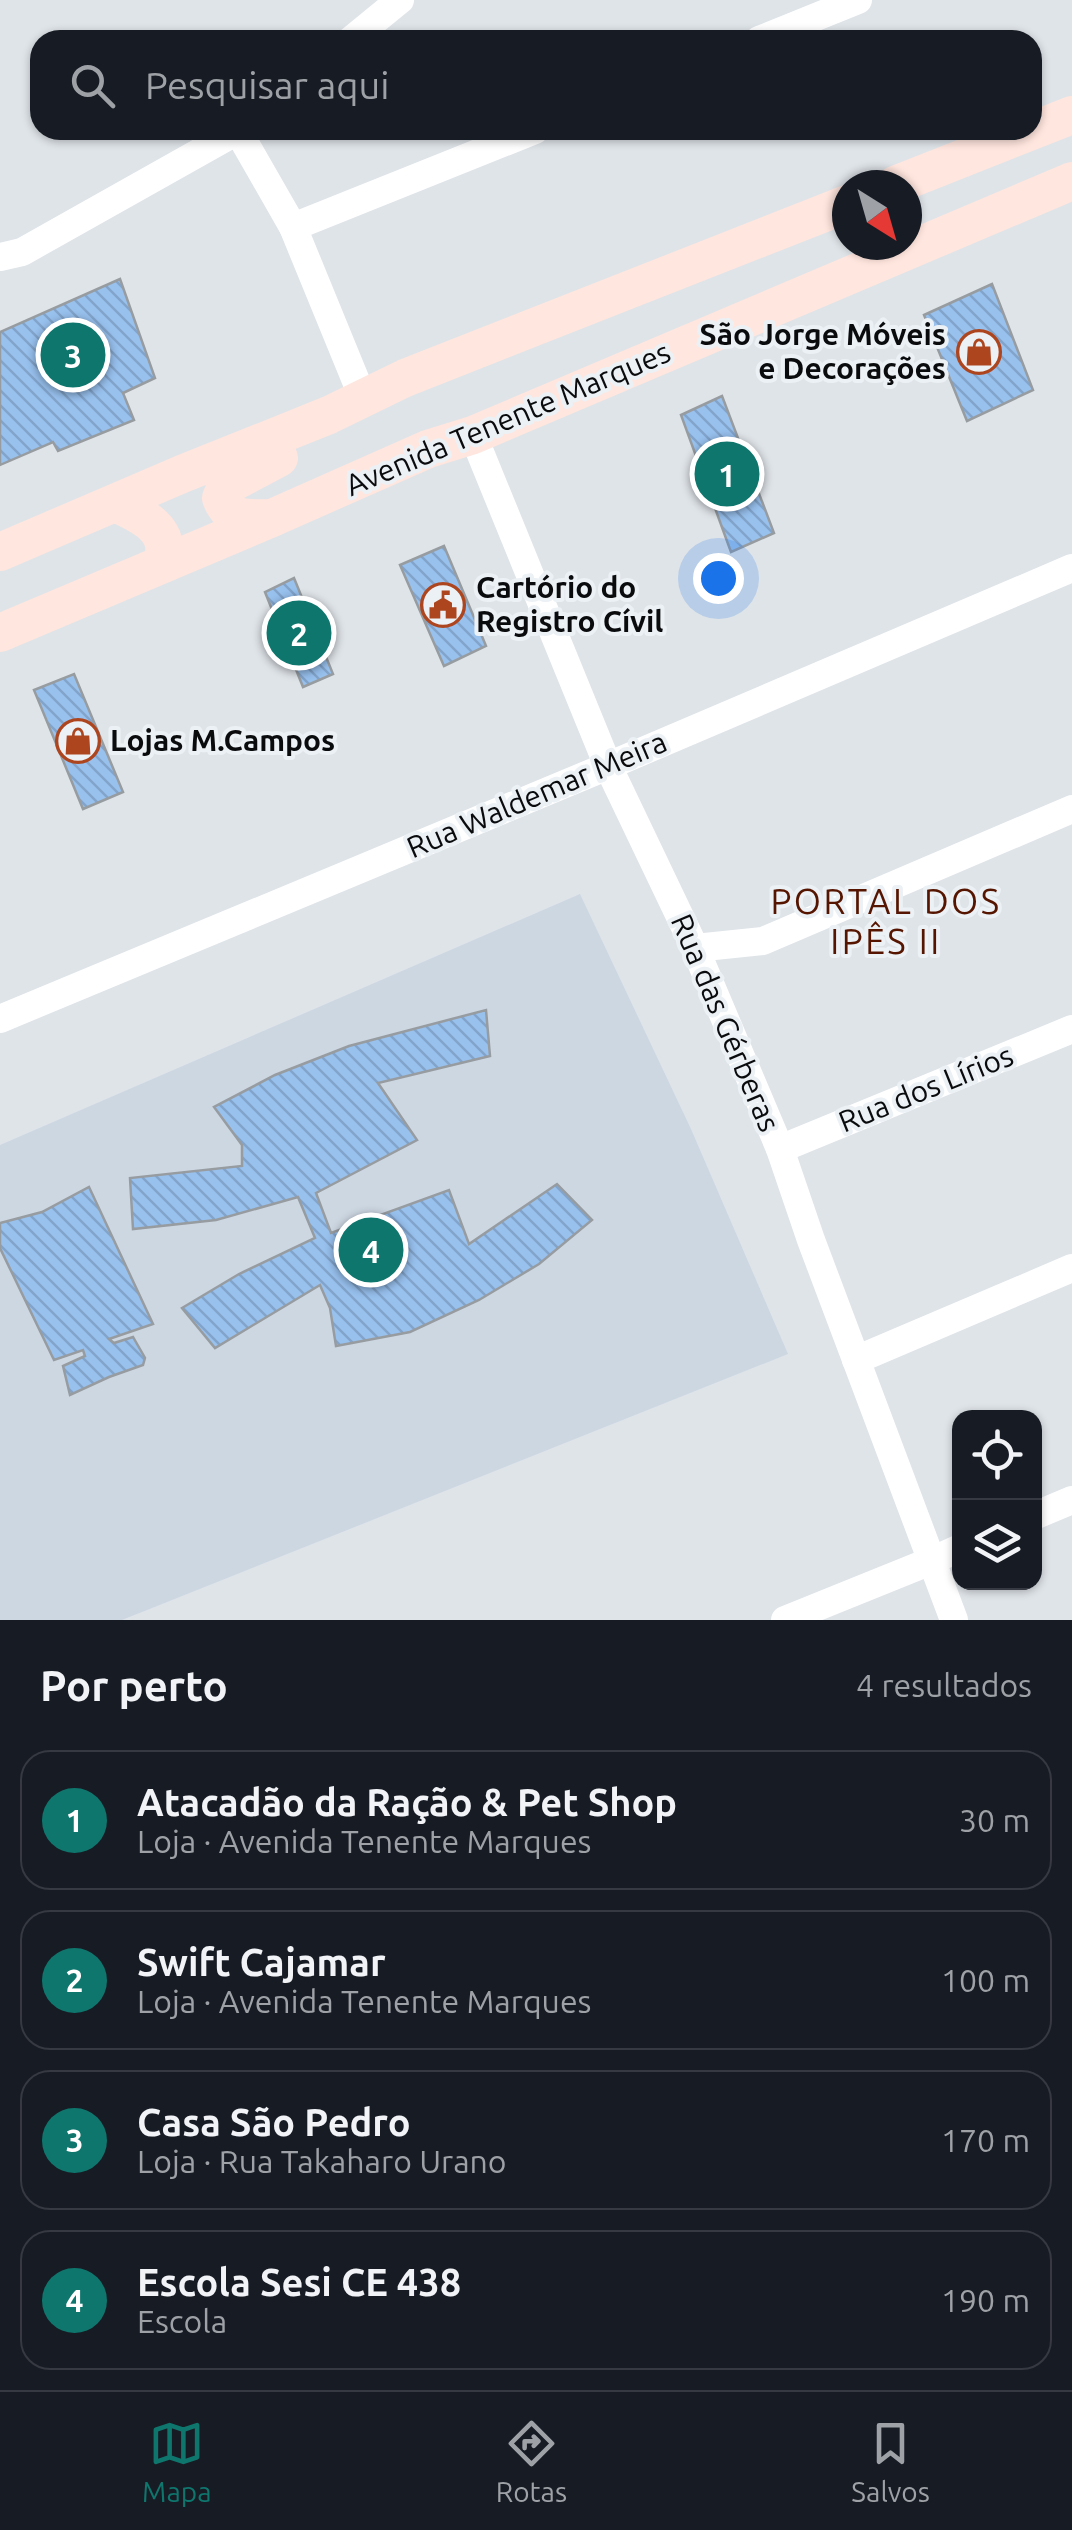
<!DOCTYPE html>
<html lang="pt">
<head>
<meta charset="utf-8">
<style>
	body { margin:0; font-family:Ubuntu,sans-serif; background:#20242c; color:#f1f3f6 }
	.controls { position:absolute; right:30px; bottom:30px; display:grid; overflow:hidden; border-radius:20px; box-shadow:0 2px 8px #0004 }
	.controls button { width:90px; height:90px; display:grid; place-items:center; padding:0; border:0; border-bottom:2px solid #363941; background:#171b24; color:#f1f3f6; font:50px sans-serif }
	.compass { position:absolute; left:832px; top:170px; width:90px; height:90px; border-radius:50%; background:#171b24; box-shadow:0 2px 8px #0004; rotate:143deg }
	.you { position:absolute; left:718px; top:578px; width:35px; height:35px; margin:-25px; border:8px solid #fff; border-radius:50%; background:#1a73e8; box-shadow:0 0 0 15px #1a73e833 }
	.badge { display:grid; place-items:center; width:65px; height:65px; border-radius:50%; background:#0f766e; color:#fff; font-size:32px; font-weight:700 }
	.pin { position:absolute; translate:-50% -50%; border:5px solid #fff; box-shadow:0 2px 10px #0006 }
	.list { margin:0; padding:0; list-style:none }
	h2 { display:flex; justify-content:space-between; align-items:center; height:130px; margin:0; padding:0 40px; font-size:42px }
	h2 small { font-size:32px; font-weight:400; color:#9ea1a6 }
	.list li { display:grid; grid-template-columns:65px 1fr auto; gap:30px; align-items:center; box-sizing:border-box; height:140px; margin:0 20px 20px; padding:0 20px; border:2px solid #363941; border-radius:30px }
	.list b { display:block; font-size:38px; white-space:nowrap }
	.list p { margin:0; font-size:32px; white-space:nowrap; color:#9ea1a6 }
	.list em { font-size:32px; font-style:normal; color:#9ea1a6 }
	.icon { flex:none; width:55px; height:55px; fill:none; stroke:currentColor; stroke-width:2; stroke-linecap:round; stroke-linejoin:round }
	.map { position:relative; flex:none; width:1072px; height:1620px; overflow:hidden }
	.search { position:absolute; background:#171b24; box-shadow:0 2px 8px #0004; left:30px; right:30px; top:30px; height:110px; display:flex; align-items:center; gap:25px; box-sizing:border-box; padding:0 35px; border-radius:30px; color:#9ea1a6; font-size:38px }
	.sheet { height:770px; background:#171b24 }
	nav { display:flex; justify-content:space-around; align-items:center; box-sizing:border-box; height:140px; border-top:2px solid #363941; background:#171b24; font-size:28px; color:#9ea1a6 }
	nav a { display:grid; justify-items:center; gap:5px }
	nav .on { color:#0f766e }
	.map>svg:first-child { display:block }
	.built { fill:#cdd7e2 }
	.building { fill:url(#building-back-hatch); stroke:#979ca1; stroke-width:2.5 }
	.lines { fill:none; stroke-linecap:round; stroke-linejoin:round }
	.minor { stroke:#fff; stroke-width:28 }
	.secondary { stroke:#ffe6de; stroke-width:38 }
	.labels { text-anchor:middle; stroke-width:8; stroke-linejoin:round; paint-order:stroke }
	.poi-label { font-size:30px; font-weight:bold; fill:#0a0b0d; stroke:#ecf1f6; text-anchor:start }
	.street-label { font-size:30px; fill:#0a0b0d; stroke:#ecf1f6 }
	.quarter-label { font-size:35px; letter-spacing:2.5px; fill:#551500; stroke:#ecf1f6 }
</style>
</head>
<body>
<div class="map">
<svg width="1072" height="1620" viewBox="0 0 1072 1620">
	<defs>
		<pattern id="building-back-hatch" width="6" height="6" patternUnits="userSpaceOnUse" patternTransform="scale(2.5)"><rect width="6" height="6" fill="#98c1ee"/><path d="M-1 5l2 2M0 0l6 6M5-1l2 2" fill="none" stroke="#82a4cb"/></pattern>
	</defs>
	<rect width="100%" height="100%" fill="#dfe4e9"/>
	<path class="built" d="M580,894L691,1129L788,1354L122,1620H0V1145Z"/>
	<g class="building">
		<path d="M120,279L155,378L123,393L134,420L58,451L53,442L0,465V332Z"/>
		<path d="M992,284L1033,390L967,421L924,315Z"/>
		<path d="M722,396L774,533L731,552L681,415Z"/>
		<path d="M444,546L486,646L444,666L400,565Z"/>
		<path d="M294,578L333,674L303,687L265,592Z"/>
		<path d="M74,674L123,792L83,809L34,690Z"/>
		<path d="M486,1010L490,1056L378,1083L417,1140L316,1193L331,1233L449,1190L469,1244L557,1184L592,1220L539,1264L479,1300L410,1332L336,1346L330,1308L320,1285L215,1348L182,1308L239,1274L315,1238L298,1197L216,1220L133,1229L130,1178L242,1166V1145L214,1107L275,1075L349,1046Z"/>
		<path d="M89,1187L153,1324L109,1339L114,1343L133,1337L145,1358L143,1365L109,1377L70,1395L63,1366L85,1356L83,1350L54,1360L0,1248V1223L42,1212Z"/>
	</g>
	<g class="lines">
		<g class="minor">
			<path d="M351,40L400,0"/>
			<path d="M759,40L858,0"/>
			<path d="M238,131L293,227L363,398"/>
			<path d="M293,227L535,130"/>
			<path d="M0,257L22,252L239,130"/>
			<path d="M473,435L608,766L695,948L780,1149L811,1240L954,1620"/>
			<path d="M695,948L763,941L1072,809"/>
			<path d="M0,1019L608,766L1072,568"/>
			<path d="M780,1149L1072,1029"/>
			<path d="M856,1360L1072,1268"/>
			<path d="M1034,1516L1072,1500"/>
			<path d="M785,1620L931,1561L960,1548"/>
		</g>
		<g class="secondary">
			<path d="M895,185L1072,115"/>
			<path d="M115,503C141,515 175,530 161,564"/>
			<path d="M272,518C250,518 230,522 221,498L226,486L279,458"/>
			<path d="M0,552L182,474L329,415L405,378L847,204"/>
			<path d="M0,633L272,518L428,449L473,435L1072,181"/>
		</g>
	</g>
	<defs>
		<g id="shop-ring" transform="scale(2.25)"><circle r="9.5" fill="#ecf1f6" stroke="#ad461f" stroke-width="1.5"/><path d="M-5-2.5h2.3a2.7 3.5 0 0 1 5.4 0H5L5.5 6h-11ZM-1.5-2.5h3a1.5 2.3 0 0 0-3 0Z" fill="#ad461f"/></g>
		<g id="civic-ring" transform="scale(2.25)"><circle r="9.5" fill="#ecf1f6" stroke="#ad461f" stroke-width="1.5"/><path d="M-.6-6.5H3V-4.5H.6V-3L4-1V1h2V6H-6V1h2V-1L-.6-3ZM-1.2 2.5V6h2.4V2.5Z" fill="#ad461f"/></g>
	</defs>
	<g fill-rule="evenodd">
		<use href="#shop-ring" x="979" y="352"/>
		<use href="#civic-ring" x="443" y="605"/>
		<use href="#shop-ring" x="78" y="741"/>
	</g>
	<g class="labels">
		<g class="poi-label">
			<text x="946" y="345" text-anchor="end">São Jorge Móveis<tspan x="946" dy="34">e Decorações</tspan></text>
			<text x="476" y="598">Cartório do<tspan x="476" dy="34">Registro Cívil</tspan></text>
			<text x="110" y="751">Lojas M.Campos</text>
		</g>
		<g class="street-label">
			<text transform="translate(508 419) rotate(-23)" y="10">Avenida Tenente Marques</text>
			<text transform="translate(537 795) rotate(-23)" y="10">Rua Waldemar Meira</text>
			<text transform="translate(725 1023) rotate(67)" y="10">Rua das Gérberas</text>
			<text transform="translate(926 1089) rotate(-22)" y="10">Rua dos Lírios</text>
		</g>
		<g class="quarter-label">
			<text x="886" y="914">PORTAL DOS<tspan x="886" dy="40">IPÊS II</tspan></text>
		</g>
	</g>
</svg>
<div class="controls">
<button><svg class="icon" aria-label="locate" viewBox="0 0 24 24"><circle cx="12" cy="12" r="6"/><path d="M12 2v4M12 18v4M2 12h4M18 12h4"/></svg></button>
<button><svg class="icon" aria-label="layers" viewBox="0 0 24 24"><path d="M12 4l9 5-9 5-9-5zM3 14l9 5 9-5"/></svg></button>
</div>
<svg class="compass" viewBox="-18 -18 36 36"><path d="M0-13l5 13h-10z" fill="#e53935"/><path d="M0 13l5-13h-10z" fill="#9ea1a6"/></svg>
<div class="you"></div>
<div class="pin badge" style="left:727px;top:474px">1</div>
<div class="pin badge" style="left:299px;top:633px">2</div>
<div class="pin badge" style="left:73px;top:355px">3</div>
<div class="pin badge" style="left:371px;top:1250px">4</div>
<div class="search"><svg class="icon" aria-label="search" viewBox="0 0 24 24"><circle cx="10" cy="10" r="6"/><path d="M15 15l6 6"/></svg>Pesquisar aqui</div>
</div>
<section class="sheet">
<h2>Por perto<small>4 resultados</small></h2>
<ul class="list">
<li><span class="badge">1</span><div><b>Atacadão da Ração &amp; Pet Shop</b><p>Loja · Avenida Tenente Marques</p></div><em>30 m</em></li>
<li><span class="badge">2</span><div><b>Swift Cajamar</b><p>Loja · Avenida Tenente Marques</p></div><em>100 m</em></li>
<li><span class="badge">3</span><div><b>Casa São Pedro</b><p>Loja · Rua Takaharo Urano</p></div><em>170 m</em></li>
<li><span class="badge">4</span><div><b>Escola Sesi CE 438</b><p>Escola</p></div><em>190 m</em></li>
</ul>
</section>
<nav>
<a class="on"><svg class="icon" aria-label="map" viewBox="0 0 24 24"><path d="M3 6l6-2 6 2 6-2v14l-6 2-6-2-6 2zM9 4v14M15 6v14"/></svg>Mapa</a>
<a><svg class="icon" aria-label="directions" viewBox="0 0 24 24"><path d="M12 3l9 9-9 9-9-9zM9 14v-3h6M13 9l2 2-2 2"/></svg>Rotas</a>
<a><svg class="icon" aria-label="saved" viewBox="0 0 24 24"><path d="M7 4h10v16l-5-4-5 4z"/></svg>Salvos</a>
</nav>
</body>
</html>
